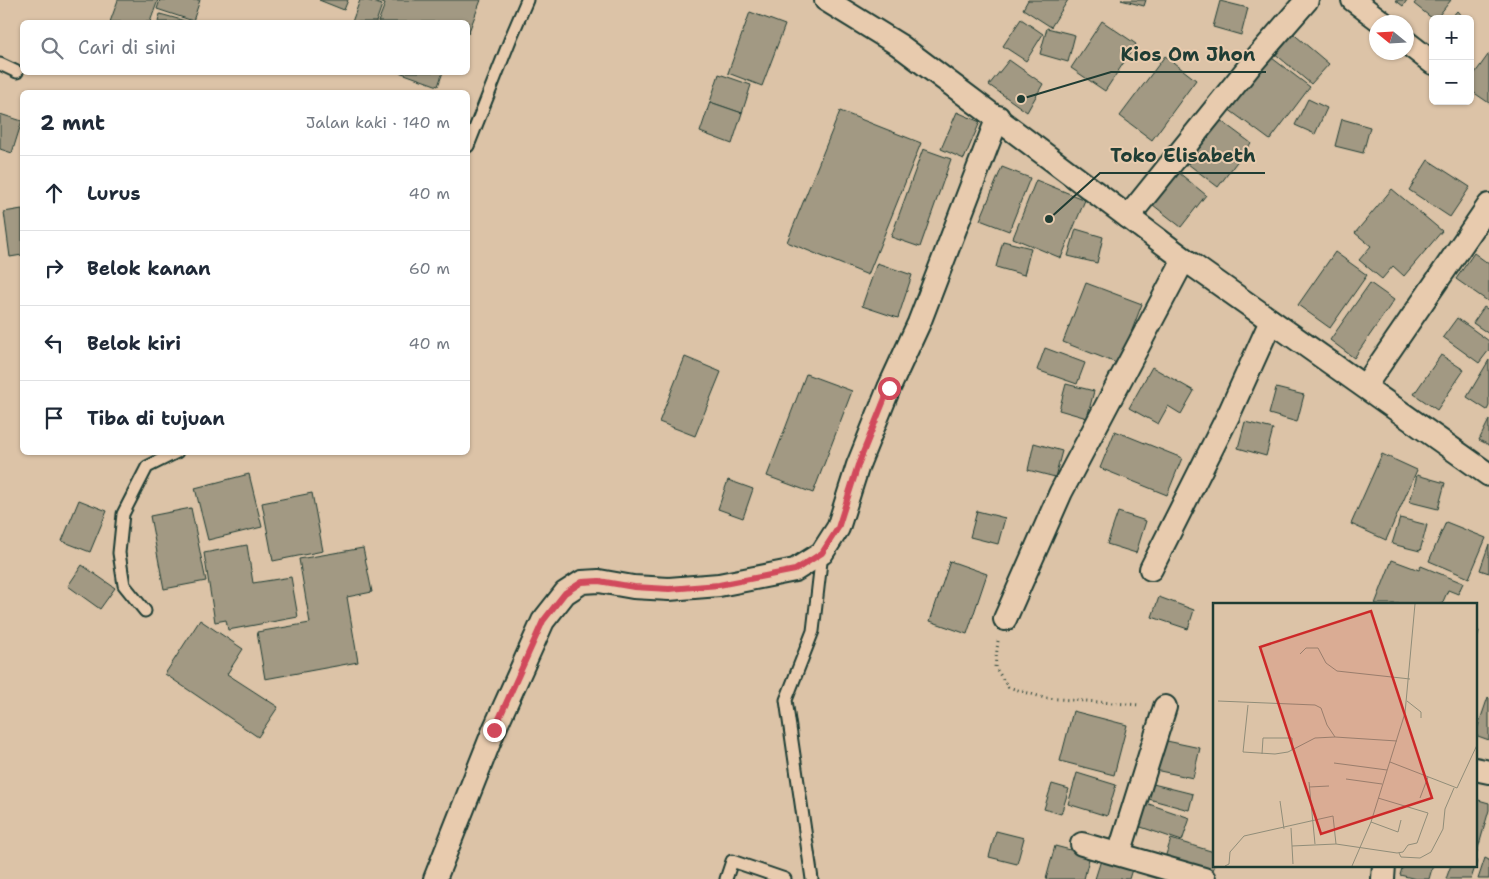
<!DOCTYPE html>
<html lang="id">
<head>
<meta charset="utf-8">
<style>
	body { margin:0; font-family:"Shantell Sans",sans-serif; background:#f2f2f3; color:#1f2937 }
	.controls { position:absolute; right:15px; top:15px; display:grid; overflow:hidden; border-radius:8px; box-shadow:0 1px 4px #0004 }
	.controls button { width:45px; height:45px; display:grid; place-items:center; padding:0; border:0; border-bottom:1px solid #e0e1e3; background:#fff; color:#1f2937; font:25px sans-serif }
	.compass { position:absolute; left:1369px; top:15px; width:45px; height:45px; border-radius:50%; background:#fff; box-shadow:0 1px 4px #0004; rotate:288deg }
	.stop { position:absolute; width:15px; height:15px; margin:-11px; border:4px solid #d1495b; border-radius:50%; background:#fff }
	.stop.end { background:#d1495b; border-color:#fff; box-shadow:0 1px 5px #0008 }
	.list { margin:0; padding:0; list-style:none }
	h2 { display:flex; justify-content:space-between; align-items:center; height:65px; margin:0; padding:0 20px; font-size:21px }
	h2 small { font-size:16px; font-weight:400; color:#747a83 }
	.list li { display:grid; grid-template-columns:32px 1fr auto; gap:15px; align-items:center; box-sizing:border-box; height:75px; padding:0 20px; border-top:1px solid #e0e1e3 }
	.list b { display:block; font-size:19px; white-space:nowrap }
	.list em { font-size:16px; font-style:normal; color:#747a83 }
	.icon { flex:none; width:28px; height:28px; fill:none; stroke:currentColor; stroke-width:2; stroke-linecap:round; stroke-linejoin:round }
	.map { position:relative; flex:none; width:1489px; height:879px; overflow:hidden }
	.search { position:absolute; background:#fff; box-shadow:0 1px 4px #0004; left:20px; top:20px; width:450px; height:55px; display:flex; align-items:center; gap:12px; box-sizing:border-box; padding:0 18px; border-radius:8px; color:#747a83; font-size:19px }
	.panel { position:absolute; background:#fff; box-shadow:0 1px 4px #0004; left:20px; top:90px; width:450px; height:365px; border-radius:8px }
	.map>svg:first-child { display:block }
	.building { fill:#a29983; stroke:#1f3d34 }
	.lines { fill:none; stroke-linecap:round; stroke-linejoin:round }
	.lane-casing { stroke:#1f3d34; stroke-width:15 }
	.street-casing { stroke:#1f3d34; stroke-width:26 }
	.path { stroke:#1f3d34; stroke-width:3; stroke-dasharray:1 4; stroke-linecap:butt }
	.lane { stroke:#e8cbae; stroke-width:11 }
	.street { stroke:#e8cbae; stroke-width:22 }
	.route { stroke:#d1495b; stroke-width:6 }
	.inset-road { fill:none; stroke:#908d79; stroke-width:1 }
	.view { fill:#cd2929; fill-opacity:0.15; stroke:#cd2929; stroke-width:2.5 }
	.inset-edge { fill:none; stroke:#1f3d34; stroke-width:2.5 }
	.leader { fill:none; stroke:#1f3d34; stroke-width:2 }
	.callout-dot { fill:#1f3d34; stroke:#e8cbae; stroke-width:2 }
	.callout-label { font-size:19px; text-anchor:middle; font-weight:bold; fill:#1f3d34; stroke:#e8cbae; stroke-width:4; stroke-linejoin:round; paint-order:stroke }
</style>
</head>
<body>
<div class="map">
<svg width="1489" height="879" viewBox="0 0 1489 879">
	<rect width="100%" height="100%" fill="#dcc3a7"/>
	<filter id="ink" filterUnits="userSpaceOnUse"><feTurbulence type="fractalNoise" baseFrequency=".02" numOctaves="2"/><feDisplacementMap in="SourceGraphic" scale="10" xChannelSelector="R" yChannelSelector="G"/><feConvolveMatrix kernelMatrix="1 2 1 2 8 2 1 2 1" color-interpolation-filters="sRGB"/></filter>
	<g filter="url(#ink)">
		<g class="building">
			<path d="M118,0H158L150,22H110Z"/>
			<path d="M160,0H200L193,21L157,9Z"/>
			<path d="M319,0H348L344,10Z"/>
			<path d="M360,0H366L382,5L376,22H352Z"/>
			<path d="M375,0H481L468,34V22H378L385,4Z"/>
			<path d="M1028,0H1068L1051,27L1023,9Z"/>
			<path d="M1121,0H1146L1144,6Z"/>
			<path d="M1395,0H1407L1403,6Z"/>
			<path d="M1417,0H1451L1436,19H1433L1414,4Z"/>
			<path d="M1220,1L1248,8L1241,35L1213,27Z"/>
			<path d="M1457,11L1464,19H1450Z"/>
			<path d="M750,12L785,25L762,86L728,73Z"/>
			<path d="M160,14L189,22H158Z"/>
			<path d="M1021,19L1043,34L1026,61L1003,46Z"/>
			<path d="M1102,21L1136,44L1105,91L1071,68Z"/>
			<path d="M1047,28L1075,35L1068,62L1040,54Z"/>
			<path d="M1290,31L1329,64L1311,84L1273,52Z"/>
			<path d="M1268,55L1310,87L1270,140L1228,109Z"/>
			<path d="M1488,55H1489V103L1470,90V80Z"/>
			<path d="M1165,56L1196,80L1152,140L1120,116Z"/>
			<path d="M1009,60L1043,84L1027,112L989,85Z"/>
			<path d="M399,72H443L438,86Z"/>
			<path d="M719,74L751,85L742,113L710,102Z"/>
			<path d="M1308,99L1327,108L1315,134L1295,125Z"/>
			<path d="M710,102L742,113L732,144L700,132Z"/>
			<path d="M840,111L921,143L868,275L787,242Z"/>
			<path d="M957,112L980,122L964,159L941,149Z"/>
			<path d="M0,114L22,121L12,153L0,149Z"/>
			<path d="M1342,119L1370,127L1363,153L1335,146Z"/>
			<path d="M1220,120L1251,143L1218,187L1188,164Z"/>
			<path d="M923,149L951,159L920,247L891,237Z"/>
			<path d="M1428,160L1470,187L1450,217L1409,190Z"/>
			<path d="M1002,167L1030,178L1009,231L980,220Z"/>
			<path d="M1178,172L1206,195L1181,227L1153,205Z"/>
			<path d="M1036,180L1085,200L1061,258L1013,238Z"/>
			<path d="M1392,189L1442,231L1404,276L1393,266L1382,279L1359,260L1371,246L1355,233Z"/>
			<path d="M22,209V255L10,257L4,212Z"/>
			<path d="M1076,229L1103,237L1097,263L1068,256Z"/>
			<path d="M1003,241L1031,248L1024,275L996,267Z"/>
			<path d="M1335,252L1367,275L1330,328L1298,305Z"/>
			<path d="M1474,253L1489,264V302L1456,279Z"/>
			<path d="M877,263L912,275L898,318L862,306Z"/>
			<path d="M1086,283L1142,304L1119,364L1063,342Z"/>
			<path d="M1370,283L1394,300L1354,358L1330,340Z"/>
			<path d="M1484,307L1489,310V334L1473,323Z"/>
			<path d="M1457,318L1489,341V350L1479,363L1443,337Z"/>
			<path d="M1045,348L1085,363L1077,384L1037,370Z"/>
			<path d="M1441,355L1464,370L1437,410L1414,394Z"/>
			<path d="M685,357L721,372L695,436L659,422Z"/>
			<path d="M1489,360V406L1487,410L1467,397Z"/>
			<path d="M1152,367L1194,391L1181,414L1168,406L1158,424L1129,408Z"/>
			<path d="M806,374L852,391L813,493L767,476Z"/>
			<path d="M1066,384L1094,391L1087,418L1059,410Z"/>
			<path d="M1276,388L1304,395L1297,422L1269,414Z"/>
			<path d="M1489,420V445L1479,440Z"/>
			<path d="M1245,422L1273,429L1266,456L1238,448Z"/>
			<path d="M1115,431L1182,458L1167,495L1100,468Z"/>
			<path d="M1034,443L1062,451L1055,477L1028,470Z"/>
			<path d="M1382,454L1417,470L1386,540L1351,524Z"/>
			<path d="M249,474L262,527L208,540L195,488Z"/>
			<path d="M1417,475L1445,483L1438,509L1410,502Z"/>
			<path d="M728,480L753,489L743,518L718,509Z"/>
			<path d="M312,493L323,551L273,561L262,503Z"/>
			<path d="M79,500L107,511L90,552L62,541Z"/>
			<path d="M191,508L206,581L164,589L150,516Z"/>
			<path d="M977,511L1005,518L998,544L970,537Z"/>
			<path d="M1118,512L1146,521L1136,553L1107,544Z"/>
			<path d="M1400,518L1427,525L1420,551L1392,544Z"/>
			<path d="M1446,522L1486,538L1469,578L1429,561Z"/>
			<path d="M1489,544V573L1480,570Z"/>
			<path d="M247,545L253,583L291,577L298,617L228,630L226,620L215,622L204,553Z"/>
			<path d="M363,548L372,592L347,597L358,662L265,679L257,632L310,623L299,559Z"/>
			<path d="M1392,560L1419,570L1421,566L1463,583L1458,594L1448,590L1442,604H1375Z"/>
			<path d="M950,561L987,574L967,634L930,621Z"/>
			<path d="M82,565L115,588L100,609L68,586Z"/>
			<path d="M1159,597L1194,610L1188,629L1152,617Z"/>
			<path d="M200,620L243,649L227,674L278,707L258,737L165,674Z"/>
			<path d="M1475,630L1479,631L1475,645Z"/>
			<path d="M1488,697L1489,698V740L1475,735Z"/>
			<path d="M1073,711L1127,725L1114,775L1060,761Z"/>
			<path d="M1162,740L1200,748L1193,778L1155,770Z"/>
			<path d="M1077,773L1116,785L1107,816L1068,804Z"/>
			<path d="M1149,783L1193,794L1189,810L1145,798Z"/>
			<path d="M1052,784L1069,789L1061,814L1044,809Z"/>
			<path d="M1475,799L1489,803V810L1477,852L1475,851Z"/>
			<path d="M1143,802L1190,818L1182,841L1135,825Z"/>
			<path d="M996,831L1024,838L1017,864L989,857Z"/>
			<path d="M1171,839L1214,852L1215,865L1210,878L1163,864Z"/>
			<path d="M1055,846L1090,855L1084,879H1046Z"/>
			<path d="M1102,857L1133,866L1129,879H1095Z"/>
			<path d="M1485,858L1489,860V879H1478Z"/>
			<path d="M1475,861H1477L1471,879H1446L1451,865H1475Z"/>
			<path d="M1403,865H1433L1429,879H1416L1400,875Z"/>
		</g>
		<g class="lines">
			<g class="lane-casing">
				<g id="lane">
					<path d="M0,64L17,72"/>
					<path d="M468,146L512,35L527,0"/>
					<path d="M145,611L124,585L119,553L123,514L147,467L177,452"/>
					<path d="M726,879L732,861L785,879"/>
					<path d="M812,879L786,700L813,631L822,553"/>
				</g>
			</g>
			<g class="street-casing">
				<g id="street">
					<path d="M826,0L899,45L1184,259L1489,475"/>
					<path d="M1353,0L1382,22"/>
					<path d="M1406,42L1433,63"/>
					<path d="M1128,217L1253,62L1307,0"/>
					<path d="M1365,386L1489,205"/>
					<path d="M1151,569L1229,414L1271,321"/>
					<path d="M1005,619L1061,492L1184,259"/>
					<path d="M1475,769L1489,772"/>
					<path d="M1082,844L1204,879"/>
					<path d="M1119,854L1165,707"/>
					<path d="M435,879L494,730L543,621L565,593L582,582L599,581L633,587L669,589L719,585L795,570L822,553L838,528L858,465L889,388L919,323L998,117"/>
					<path d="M1383,879L1384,865"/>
				</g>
			</g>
			<path class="path" d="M998,641L995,667L1008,687L1045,698L1140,705"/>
			<use href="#lane" class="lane"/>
			<use href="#street" class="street"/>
		</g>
	</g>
	<g class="lines" filter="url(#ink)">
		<path class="route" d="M494,730L543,621L565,593L582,582L599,581L634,587L669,589L719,585L795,570L822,553L838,528L858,465L889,388"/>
	</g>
	<g transform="translate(1213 603)">
		<rect width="264" height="264" fill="#dcc3a7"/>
		<path class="inset-road" d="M87,51L93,45H105L113,60L124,68L197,76M5,98L102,102L108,105L114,122L122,134L184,138M194,98L208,109V115M35,102L30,149L62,151L75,149L102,135L122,134M49,151L50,135H79V147M177,159L244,185L264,142M121,160L174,167M133,176L169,181M96,179L102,241M96,184L116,183M207,195L215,174M67,198L71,226M158,219L185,229L188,217M78,225L79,243M186,250L188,254L207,255L218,249L230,226L232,206L241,185M80,261L79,243L123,241L184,250L190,249L195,242L204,240L215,210L165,195M12,263L16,261L17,249L31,233L120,213L123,241M139,263L158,219L192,110L202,1"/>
		<path class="view" d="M158,8L219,195L108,231L47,44Z"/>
		<rect width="264" height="264" class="inset-edge"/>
	</g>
	<path class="leader" d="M1021 99L1111 72H1266M1049 219L1100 173H1265"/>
	<g class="callout-dot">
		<circle cx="1021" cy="99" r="5"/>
		<circle cx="1049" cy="219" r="5"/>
	</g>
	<g class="callout-label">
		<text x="1188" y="61">Kios Om Jhon</text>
		<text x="1183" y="162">Toko Elisabeth</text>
	</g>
</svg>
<div class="controls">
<button>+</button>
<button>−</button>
</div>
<svg class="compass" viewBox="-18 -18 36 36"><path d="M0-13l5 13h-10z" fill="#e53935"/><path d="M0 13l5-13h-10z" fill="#747a83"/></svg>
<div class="stop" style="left:889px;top:388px"></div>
<div class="stop end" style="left:494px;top:730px"></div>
<div class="search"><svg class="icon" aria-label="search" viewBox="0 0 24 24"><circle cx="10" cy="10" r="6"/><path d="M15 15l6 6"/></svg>Cari di sini</div>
<section class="panel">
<h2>2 mnt<small>Jalan kaki · 140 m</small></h2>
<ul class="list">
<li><svg class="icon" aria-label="ahead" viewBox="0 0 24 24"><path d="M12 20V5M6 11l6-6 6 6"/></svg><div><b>Lurus</b></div><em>40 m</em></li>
<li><svg class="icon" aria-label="right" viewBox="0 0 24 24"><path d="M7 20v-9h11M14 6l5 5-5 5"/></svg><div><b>Belok kanan</b></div><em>60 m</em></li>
<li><svg class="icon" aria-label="left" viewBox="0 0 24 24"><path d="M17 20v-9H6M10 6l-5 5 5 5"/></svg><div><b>Belok kiri</b></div><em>40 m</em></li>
<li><svg class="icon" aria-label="arrive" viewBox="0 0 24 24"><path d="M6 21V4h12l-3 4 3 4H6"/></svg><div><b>Tiba di tujuan</b></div></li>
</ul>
</section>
</div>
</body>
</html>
